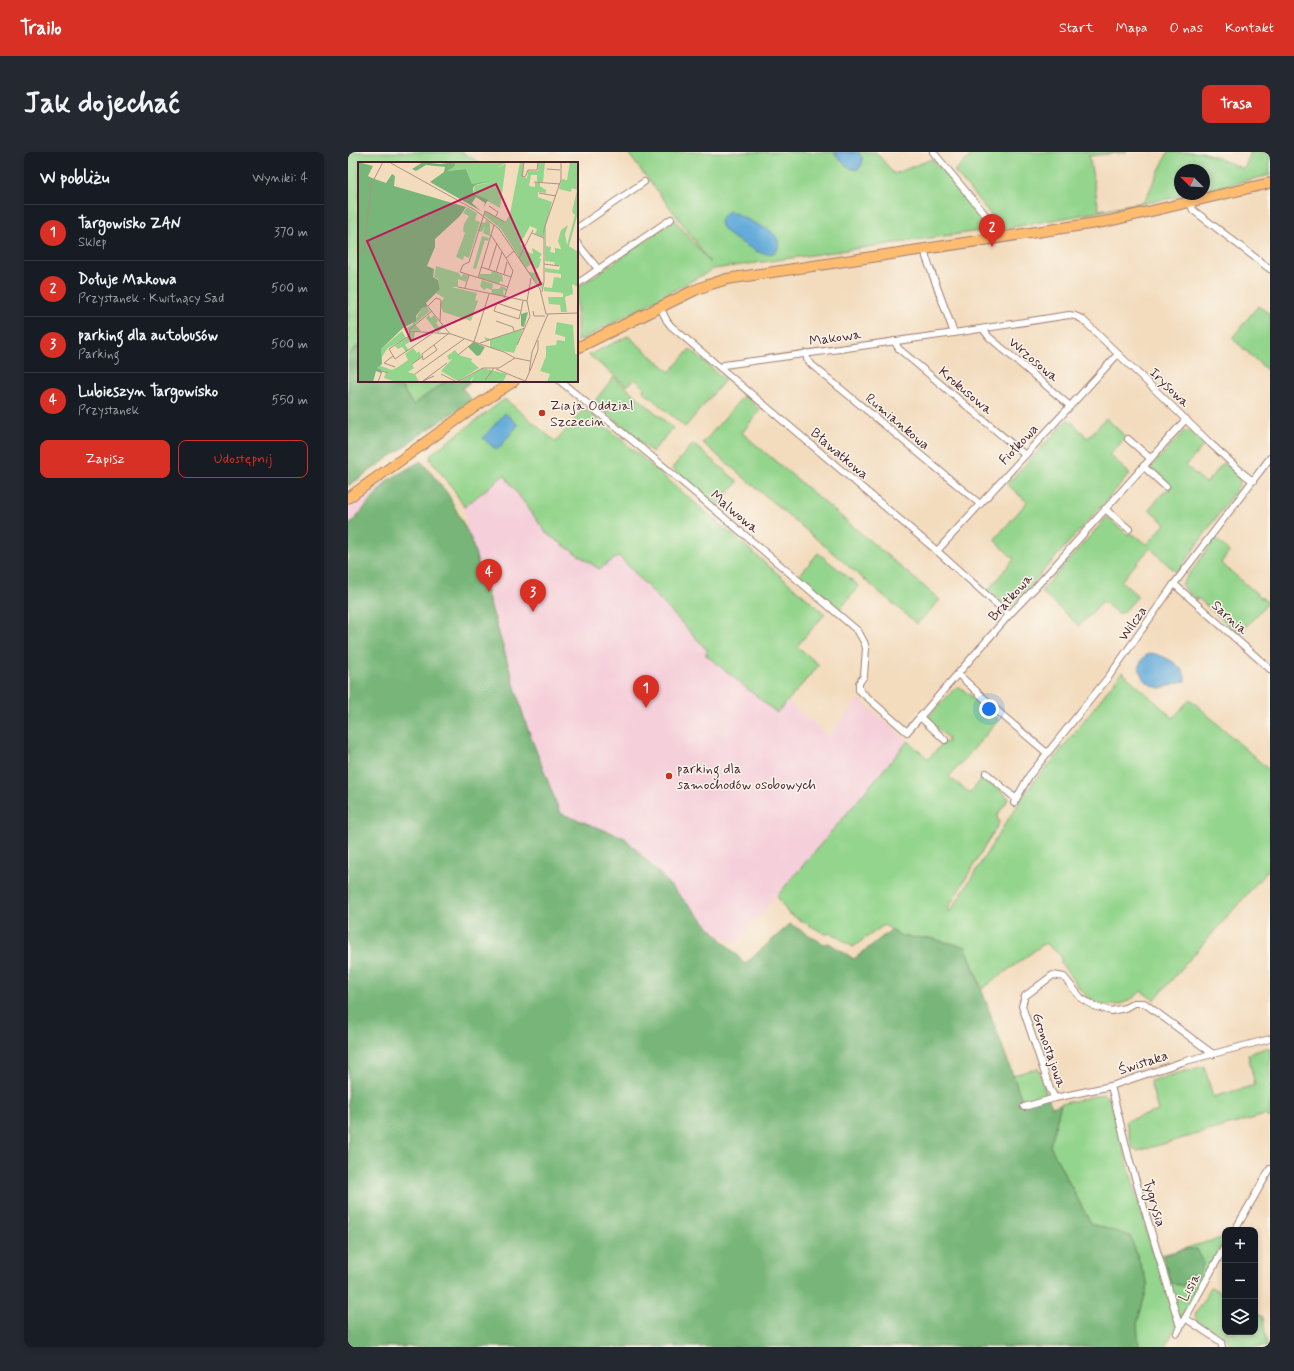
<!DOCTYPE html>
<html lang="pl">
<head>
<meta charset="utf-8">
<style>
	body { margin:0; font-family:Mynerve,sans-serif; background:#242831; color:#f1f3f6 }
	.controls { position:absolute; right:12px; bottom:12px; display:grid; overflow:hidden; border-radius:8px; box-shadow:0 2px 6px #0003 }
	.controls button { width:36px; height:36px; display:grid; place-items:center; padding:0; border:0; border-bottom:1px solid #363941; background:#171b24; color:#f1f3f6; font:20px sans-serif }
	.compass { position:absolute; left:826px; top:12px; width:36px; height:36px; border-radius:50%; background:#171b24; box-shadow:0 2px 6px #0003; rotate:294deg }
	.you { position:absolute; left:641px; top:557px; width:14px; height:14px; margin:-10px; border:3px solid #fff; border-radius:50%; background:#1a73e8; box-shadow:0 0 0 6px #1a73e833 }
	.badge { display:grid; place-items:center; width:26px; height:26px; border-radius:50%; background:#d93025; color:#fff; font-size:13px; font-weight:700 }
	.pin { position:absolute; translate:-50% -33px; filter:drop-shadow(0 1px 2px #0008) }
	.pin::after { content:''; position:absolute; top:21px; width:14px; height:12px; background:inherit; clip-path:polygon(0 0,100% 0,50% 100%) }
	.list { margin:0; padding:0; list-style:none }
	h2 { display:flex; justify-content:space-between; align-items:center; height:52px; margin:0; padding:0 16px; font-size:17px }
	h2 small { font-size:13px; font-weight:400; color:#9ea1a6 }
	.list li { display:grid; grid-template-columns:26px 1fr auto; gap:12px; align-items:center; box-sizing:border-box; height:56px; padding:0 16px; border-top:1px solid #363941 }
	.list b { display:block; font-size:15px; white-space:nowrap }
	.list p { margin:0; font-size:13px; white-space:nowrap; color:#9ea1a6 }
	.list em { font-size:13px; font-style:normal; color:#9ea1a6 }
	.actions { display:flex; gap:8px; padding:12px 16px }
	.actions a { flex:1; padding:9px 0; border:1px solid #d93025; border-radius:8px; text-align:center; font-size:14px; color:#d93025 }
	.actions .main { background:#d93025; color:#fff }
	.icon { flex:none; width:22px; height:22px; fill:none; stroke:currentColor; stroke-width:2; stroke-linecap:round; stroke-linejoin:round }
	.map { position:relative; flex:none; width:922px; height:1195px; overflow:hidden; border-radius:8px }
	header { display:flex; align-items:center; gap:24px; box-sizing:border-box; height:56px; padding:0 20px; background:#d93025; color:#fff }
	header strong { font-size:19px }
	nav { display:flex; gap:22px; margin-inline-start:auto; font-size:14px }
	.intro { display:flex; align-items:center; justify-content:space-between; box-sizing:border-box; height:96px; padding:0 24px }
	h1 { margin:0; font-size:28px }
	.button { padding:10px 18px; border-radius:8px; background:#d93025; color:#fff; font-size:14px; font-weight:700 }
	main { display:flex; gap:24px; padding:0 24px }
	aside { flex:1; background:#171b24; border-radius:8px; box-shadow:0 2px 6px #0003 }
	.map>svg:first-child { display:block }
	.built { fill:#f5cfda }
	.green { fill:#94d58d; stroke:#6f7a5c; fill-rule:evenodd }
	.forest { fill:#77b678; stroke:#606a52 }
	.water { fill:#64abda; stroke:#576582 }
	.lines { fill:none; stroke-linecap:round; stroke-linejoin:round }
	.minor-casing { stroke:#9e7e74; stroke-width:8 }
	.primary-casing { stroke:#9e7e74; stroke-width:12 }
	.minor { stroke:#fff; stroke-width:6 }
	.primary { stroke:#fdbc6f; stroke-width:10 }
	.poi-dot { fill:#c8321e; stroke:#fbf7ec; stroke-width:1.5 }
	.labels { text-anchor:middle; stroke-width:3; stroke-linejoin:round; paint-order:stroke }
	.street-label { font-size:14px; fill:#4a1f2b; stroke:#fbf7ec }
	.poi-label { font-size:14px; fill:#4a1f2b; stroke:#fbf7ec; text-anchor:start }
	.inset-road { fill:none; stroke:#af9083; stroke-width:1 }
	.view { fill:#c2185b; fill-opacity:0.15; stroke:#c2185b; stroke-width:2 }
	.inset-edge { fill:none; stroke:#4a1f2b; stroke-width:2 }
</style>
</head>
<body>
<header>
<strong>Trailo</strong>
<nav><a>Start</a><a>Mapa</a><a>O nas</a><a>Kontakt</a></nav>
</header>
<div class="intro"><h1>Jak dojechać</h1><a class="button">Trasa</a></div>
<main>
<aside>
<h2>W pobliżu<small>Wyniki: 4</small></h2>
<ul class="list">
<li><span class="badge">1</span><div><b>Targowisko ZAN</b><p>Sklep</p></div><em>370 m</em></li>
<li><span class="badge">2</span><div><b>Dołuje Makowa</b><p>Przystanek · Kwitnący Sad</p></div><em>500 m</em></li>
<li><span class="badge">3</span><div><b>parking dla autobusów</b><p>Parking</p></div><em>500 m</em></li>
<li><span class="badge">4</span><div><b>Lubieszyn Targowisko</b><p>Przystanek</p></div><em>550 m</em></li>
</ul>
<div class="actions"><a class="main">Zapisz</a><a>Udostępnij</a></div>
</aside>
<div class="map">
<svg width="922" height="1195" viewBox="0 0 922 1195">
	<rect width="100%" height="100%" fill="#fbf7ec"/>
	<filter id="ink" filterUnits="userSpaceOnUse"><feTurbulence type="fractalNoise" baseFrequency=".025" numOctaves="2"/><feDisplacementMap in="SourceGraphic" scale="8" xChannelSelector="R" yChannelSelector="G"/><feConvolveMatrix kernelMatrix="1 2 1 2 8 2 1 2 1" color-interpolation-filters="sRGB"/></filter>
	<filter id="wash" filterUnits="userSpaceOnUse"><feTurbulence type="fractalNoise" baseFrequency=".012" numOctaves="4" result="noise"/><feDisplacementMap in="SourceGraphic" scale="16" xChannelSelector="R" yChannelSelector="G"/><feGaussianBlur stdDeviation="0.9" result="paint"/><feColorMatrix in="noise" values="0 0 0 0 0 0 0 0 0 0 0 0 0 0 0 0 0 1.4 0 .05"/><feComposite in="paint" operator="in"/></filter>
	<g filter="url(#wash)">
		<rect width="100%" height="100%" fill="#f3dcbe"/>
		<g class="built">
			<path d="M156,323L199,382L270,404L360,499L357,502L429,561L440,550L481,584L511,547L560,589L389,790L372,785L277,686L212,661L178,572L142,447L119,378L116,355Z"/>
			<path d="M40,328L22,348L0,375V356Z"/>
		</g>
		<g class="green">
			<path d="M0,0H114L132,11H11V193L0,203Z"/>
			<path d="M279,0H528L546,22L584,7L635,65L638,78L366,117L229,190V136L327,68L362,111L337,75Z"/>
			<path d="M627,0H779L741,4L751,58L796,50L820,0H855L896,17L903,0H922V23L856,39V18H832V42H845L750,60L655,77L606,19Z"/>
			<path d="M910,154L922,162V221L884,186Z"/>
			<path d="M280,184L322,220L342,197L377,228L337,275L295,239L296,235L287,227L279,234L241,203Z"/>
			<path d="M266,225L325,276L304,300L246,250Z"/>
			<path d="M50,229H98L65,253Z"/>
			<path d="M396,243L412,258L394,281L592,448L569,472L355,291Z"/>
			<path d="M157,247L208,290L236,256L477,462L449,494L471,513L429,561L357,502L360,499L271,404L251,417L199,382L156,323L116,355L106,338L82,307L83,302Z"/>
			<path d="M758,266L778,285L762,303L782,322L664,454H658L640,438L666,407L646,388L679,350L659,332L720,267L740,286Z"/>
			<path d="M837,278L842,279L856,293L838,314L858,331L876,310L891,325L892,332L829,421L802,396L773,429L790,444L775,461H769L755,449L731,474L693,439L759,365L779,382H785L799,393L817,372L801,357L817,339L822,338V333L802,316Z"/>
			<path d="M345,292L390,330L369,354L324,316Z"/>
			<path d="M868,386L881,400L873,411L920,451L891,482L850,446L849,448L837,437L834,432Z"/>
			<path d="M470,401L511,434L491,459L451,424Z"/>
			<path d="M774,520L825,566L842,547L922,619V716L806,848L793,839C788,845 779,850 772,852C743,861 727,830 713,811V804L697,791L634,837L618,795L581,786L555,785L536,773L505,795L484,781L477,782L440,761L429,744L560,589L580,607L595,591L600,590L599,585L579,567L608,535H612L651,568L601,625L622,641L636,624L661,646L649,664L651,671L600,756L602,760L657,672L686,629L705,608Z"/>
			<path d="M922,895V966L917,963L790,999L784,996L778,969L810,959L802,929L856,914L865,945L907,933L900,902Z"/>
			<path d="M690,916L699,944L675,952L665,923Z"/>
			<path d="M755,942L761,946L806,1105L877,1085V1087L817,1195H791L789,1172L800,1133L782,1084L743,1072L702,994L713,952ZM849,1097L818,1110L816,1104Z"/>
			<path d="M863,1135L877,1143V1180H907V1160L915,1165L919,1195H881L880,1187L849,1170L847,1163Z"/>
		</g>
		<g class="forest">
			<path d="M11,193V229H50L65,253L98,229H124L114,236L124,248L63,289L59,293L0,334V203Z"/>
			<path d="M73,309L100,342L123,387L178,572L212,661L277,686L397,812L442,772L476,792L481,791L506,807L543,778L555,785L581,786L618,795L675,951L699,944L704,955L713,952L702,994L743,1072L782,1084L800,1133L789,1172L791,1195H0V375L40,328Z"/>
			<path d="M839,1097H849L856,1111L850,1124L834,1134L823,1131L815,1104Z"/>
		</g>
		<g class="water">
			<path d="M486,0H510C516,6 516,11 510,17C501,19 491,7 486,0Z"/>
			<path d="M382,59L424,80C433,88 434,102 419,102C412,102 403,96 396,92C384,85 358,71 382,59Z"/>
			<path d="M157,261L170,273L149,298L135,286Z"/>
			<path d="M804,501C816,504 839,514 837,529C827,530 818,536 812,536C802,535 789,524 792,512C793,509 795,507 797,504Z"/>
		</g>
	</g>
	<g filter="url(#ink)">
		<g class="lines">
			<g class="minor-casing">
				<g id="minor">
					<path d="M585,0L650,78"/>
					<path d="M842,51L845,58L922,117"/>
					<path d="M229,76L296,30"/>
					<path d="M229,91L250,117"/>
					<path d="M577,97L578,105L606,181L721,163L727,164L734,167L863,292L897,323L905,329"/>
					<path d="M229,132L323,67"/>
					<path d="M312,155L319,169L323,174L589,399L661,463"/>
					<path d="M635,177L641,185L722,254"/>
					<path d="M546,189L551,197L677,303"/>
					<path d="M458,201L459,207L464,213L632,352"/>
					<path d="M373,216L376,213L606,181"/>
					<path d="M212,229L314,313L510,479L516,490L518,496L516,524L511,531V538L559,580L661,463L686,437L838,267"/>
					<path d="M780,287L802,306"/>
					<path d="M795,314L818,335"/>
					<path d="M757,357L781,377"/>
					<path d="M589,399L770,202"/>
					<path d="M826,432L922,517"/>
					<path d="M610,522L654,563L699,601"/>
					<path d="M572,565L597,588"/>
					<path d="M638,621L668,647"/>
					<path d="M666,651L681,624L762,523L826,432L922,306"/>
					<path d="M763,934L781,1006L832,1175"/>
					<path d="M707,946L702,937L674,854L677,844L705,823L716,825L733,846L746,854L763,859L777,856L786,851H796L865,902"/>
					<path d="M676,955L707,946L763,934L834,910L922,887"/>
					<path d="M887,1078L922,1017"/>
					<path d="M837,1166L873,1190L874,1195"/>
					<path d="M829,1181L877,1094"/>
				</g>
			</g>
			<g class="primary-casing">
				<g id="primary">
					<path d="M229,196L347,138L360,133L379,127L761,69L922,31"/>
					<path d="M0,346L131,252L166,229"/>
				</g>
			</g>
			<use href="#minor" class="minor"/>
			<use href="#primary" class="primary"/>
		</g>
	</g>
	<g class="poi-dot">
		<circle cx="194" cy="261" r="4"/>
		<circle cx="321" cy="624" r="4"/>
	</g>
	<g class="labels">
		<g class="street-label">
			<text transform="translate(487 185) rotate(-8)" y="5">Makowa</text>
			<text transform="translate(686 207) rotate(40)" y="5">Wrzosowa</text>
			<text transform="translate(822 235) rotate(44)" y="5">Irysowa</text>
			<text transform="translate(618 238) rotate(40)" y="5">Krokusowa</text>
			<text transform="translate(550 269) rotate(40)" y="5">Rumiankowa</text>
			<text transform="translate(670 292) rotate(-47)" y="5">Fiołkowa</text>
			<text transform="translate(492 301) rotate(40)" y="5">Bławatkowa</text>
			<text transform="translate(387 359) rotate(40)" y="5">Malwowa</text>
			<text transform="translate(662 445) rotate(-48)" y="5">Bratkowa</text>
			<text transform="translate(882 465) rotate(42)" y="5">Sarnia</text>
			<text transform="translate(784 471) rotate(-55)" y="5">Wilcza</text>
			<text transform="translate(702 898) rotate(71)" y="5">Gronostajowa</text>
			<text transform="translate(795 910) rotate(-18)" y="5">Świstaka</text>
			<text transform="translate(807 1051) rotate(73)" y="5">Tygrysia</text>
			<text transform="translate(841 1135) rotate(-61)" y="5">Lisia</text>
		</g>
		<g class="poi-label">
			<text x="202" y="258">Ziaja Oddzial<tspan x="202" dy="16">Szczecin</tspan></text>
			<text x="329" y="621">parking dla<tspan x="329" dy="16">samochodów osobowych</tspan></text>
		</g>
	</g>
	<g transform="translate(10 10)">
		<rect width="220" height="220" fill="#f3dcbe"/>
		<path d="M96,0H150L138,6L148,2L142,46L115,31L117,23L132,21L114,22L108,7L88,9ZM162,0H166L165,15L169,16L170,9H180V0H202L187,1L185,20H179V13H173L171,24L177,25V21H182V24L188,28V31L180,30V35L194,40L185,75L177,72L179,67L172,64L162,82L166,85L161,95L143,67L126,53L128,49L147,60L152,52ZM212,0H220V51L211,84L220,90V125L214,122L215,132L207,135L209,150H203L202,143L191,142L190,135H205V131L186,129V125L194,126L196,115L203,116V112L187,110V106L201,108L202,104L197,103L196,100L187,99V68L188,64V84L193,85L192,90L197,91V86L203,87L200,79L203,68L210,63L207,72L209,83L217,53L214,50L219,28L214,26L213,30L201,27L204,17L209,18ZM109,45L119,51L117,58L122,60L111,96L106,94L105,98L98,95L107,71L105,69L106,62L111,54L105,51ZM128,58L132,61V74L125,71L127,64L124,70L120,69L123,60L127,61ZM124,74L131,76L130,79L127,78L118,107L115,106ZM174,86L184,92L181,96L183,97L181,105L177,108L173,102L168,106L171,110L179,111L180,120H185L184,127L173,114L161,96L165,88L175,92ZM78,104L101,111L103,115L105,112L110,113L108,120L100,117V125H93L119,131L117,138L120,139L113,159L85,150L82,142L86,136L78,131L82,127L80,117L76,115ZM134,109L144,113L145,120L142,119L141,122L121,116L122,112H133ZM124,118L135,122L134,127H141L143,124L148,126V129L145,128L146,134L133,132L134,128L129,126L126,128L122,124ZM69,145L72,149L57,162L63,169L45,168L54,163L64,146ZM71,153L73,156L76,153L80,159L78,161L81,165L84,163L86,165L80,171L68,156ZM199,160L215,163L217,192H219L220,188V220H189L192,212L182,209L188,194V184L198,183L199,178L207,179V175L197,172ZM165,167L156,191L132,186V178L128,179L126,175L133,177ZM44,169L48,176L30,186L21,199L23,187ZM52,170H57L56,177L47,183L51,188L48,190L44,185L40,187L37,184L52,174ZM55,186L59,191L61,189L64,195L54,202L56,206L50,210L57,212L61,220H38L26,216L28,210L19,206L20,203L34,208L40,205L50,198L47,192ZM97,188L101,193L114,197L113,199L121,206L100,219L83,209L94,197L91,198L89,194ZM125,206L149,212L145,220H113L116,214L111,220H101Z" fill="#94d58d"/>
		<path d="M0,0L15,4L10,14L14,16L28,21L34,12L37,14L36,24L108,45L102,54L77,77V85L69,104L76,107L75,115L80,118L82,127L68,141L69,145L64,146L58,154V159L45,166L23,187L24,202L19,206L24,208L23,211L18,209L15,220H0ZM65,0L82,2L96,0L97,4L89,9L108,7L114,22L132,19L117,23L115,26V31L130,38L125,46L127,41L118,35L114,41L123,49L72,20L86,10L87,5L68,3L58,9L54,7ZM170,150L166,165L163,164V152ZM116,180L127,185L122,193L119,194L110,185Z" fill="#77b678"/>
		<path class="inset-road" d="M31,0L117,48L141,67L182,127L188,152L220,151M166,0L164,14L167,15L170,8H179L180,0M189,7L202,8M176,20L202,22M181,31L198,34M131,44L140,50L138,54M147,60L127,49L111,100L105,103L102,110L150,125M174,71L186,76M133,73L148,96M6,90L13,23L25,0M161,96L175,68M186,102L201,104M123,105L153,115M131,107L139,81M138,110L144,90M146,112L149,100M120,116L136,63M100,125L169,139M107,126L111,113M184,130L186,120V67L203,18V0M146,136L155,109L148,96L156,89M67,141L92,172M70,144L78,136L83,138L82,159M163,149L139,141L136,149L161,157L163,149L165,139M175,149L176,154H187M138,159L155,165L156,169M51,168L74,149M50,169L93,172L146,190L157,196M52,169L51,174L31,187L37,197L75,171M122,181L167,166M76,183L79,188L65,198L64,192L90,172M159,183L172,154L169,139L173,116M100,193L116,180L131,132M35,194L26,201L37,205M54,202L64,195M138,207L167,219M172,209L180,188V178M57,212L106,177M83,212L99,220M76,214L65,219L89,201M127,218L136,206M20,220L24,209L30,211M99,220L125,206H141L157,196L172,199M167,220L171,211L174,190L190,152"/>
		<path class="view" d="M138,22L183,122L53,179L9,79Z"/>
		<rect width="220" height="220" class="inset-edge"/>
	</g>
</svg>
<div class="controls">
<button>+</button>
<button>−</button>
<button><svg class="icon" aria-label="layers" viewBox="0 0 24 24"><path d="M12 4l9 5-9 5-9-5zM3 14l9 5 9-5"/></svg></button>
</div>
<svg class="compass" viewBox="-18 -18 36 36"><path d="M0-13l5 13h-10z" fill="#e53935"/><path d="M0 13l5-13h-10z" fill="#9ea1a6"/></svg>
<div class="you"></div>
<div class="pin badge" style="left:298px;top:556px">1</div>
<div class="pin badge" style="left:644px;top:95px">2</div>
<div class="pin badge" style="left:185px;top:460px">3</div>
<div class="pin badge" style="left:141px;top:440px">4</div>
</div>
</main>
</body>
</html>
